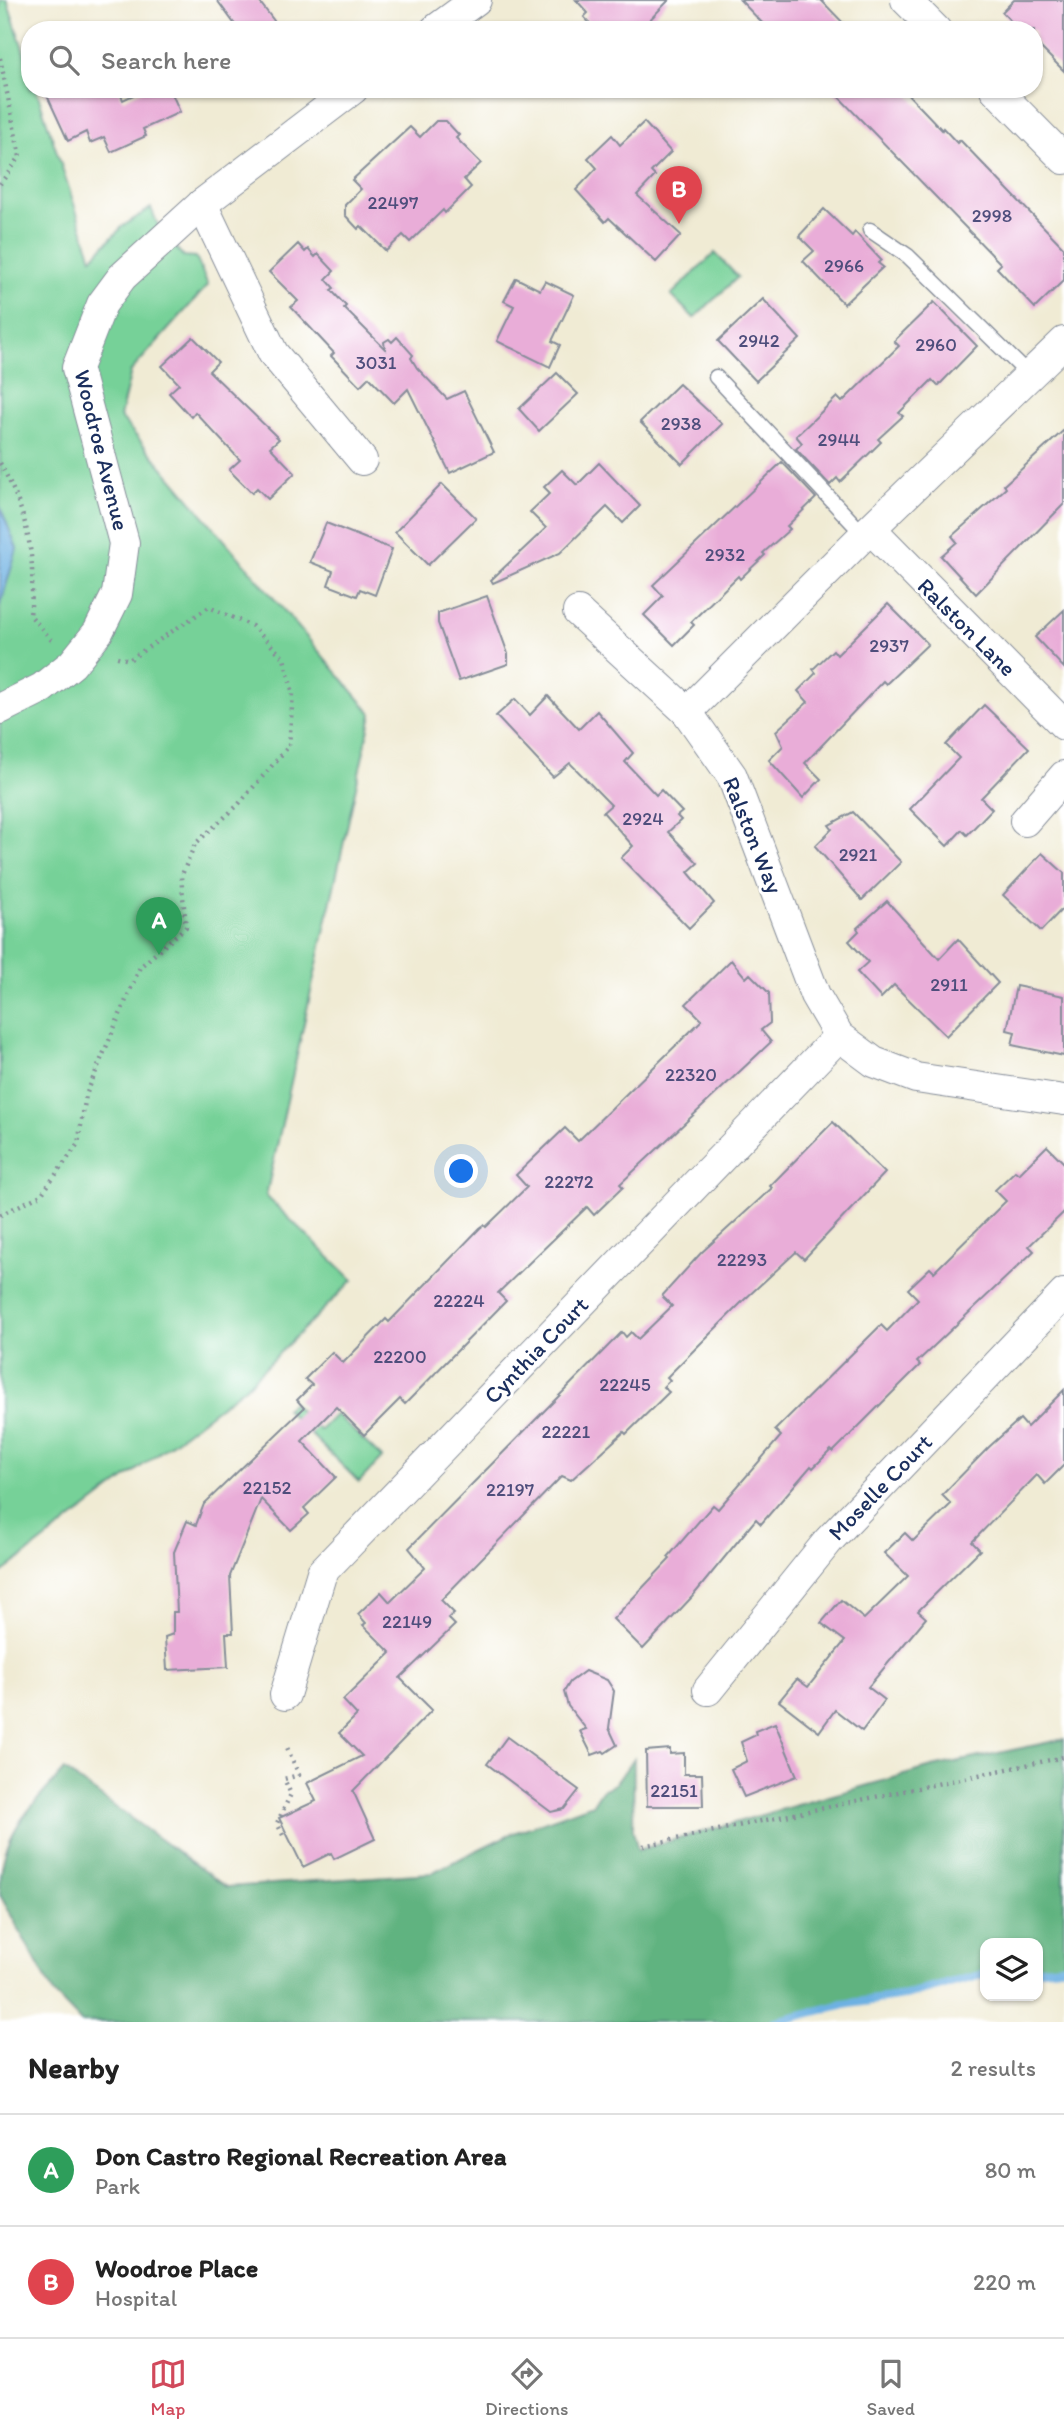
<!DOCTYPE html>
<html lang="en">
<head>
<meta charset="utf-8">
<style>
	body { margin:0; font-family:Itim,sans-serif; background:#f6f6f6; color:#222 }
	.controls { position:absolute; right:21px; bottom:21px; display:grid; overflow:hidden; border-radius:14px; box-shadow:0 2px 5px #0004 }
	.controls button { width:63px; height:63px; display:grid; place-items:center; padding:0; border:0; border-bottom:2px solid #e0e0e0; background:#fff; color:#222; font:35px sans-serif }
	.you { position:absolute; left:462px; top:1172px; width:24px; height:24px; margin:-18px; border:5px solid #fff; border-radius:50%; background:#1a73e8; box-shadow:0 0 0 10px #1a73e833 }
	.badge { display:grid; place-items:center; width:46px; height:46px; border-radius:50%; background:#d1495b; color:#fff; font-size:23px; font-weight:700 }
	.pin { position:absolute; translate:-50% -58px; filter:drop-shadow(0 2px 4px #0008) }
	.pin::after { content:''; position:absolute; top:37px; width:24px; height:21px; background:inherit; clip-path:polygon(0 0,100% 0,50% 100%) }
	.list { margin:0; padding:0; list-style:none }
	h2 { display:flex; justify-content:space-between; align-items:center; height:91px; margin:0; padding:0 28px; font-size:30px }
	h2 small { font-size:23px; font-weight:400; color:#767676 }
	.list li { display:grid; grid-template-columns:46px 1fr auto; gap:21px; align-items:center; box-sizing:border-box; height:112px; padding:0 28px; border-top:2px solid #e0e0e0 }
	.list b { display:block; font-size:26px; white-space:nowrap }
	.list p { margin:0; font-size:23px; white-space:nowrap; color:#767676 }
	.list em { font-size:23px; font-style:normal; color:#767676 }
	.icon { flex:none; width:38px; height:38px; fill:none; stroke:currentColor; stroke-width:2; stroke-linecap:round; stroke-linejoin:round }
	.map { position:relative; flex:none; width:1064px; height:2022px; overflow:hidden }
	.search { position:absolute; background:#fff; box-shadow:0 2px 5px #0004; left:21px; right:21px; top:21px; height:77px; display:flex; align-items:center; gap:18px; box-sizing:border-box; padding:0 24px; border-radius:28px; color:#767676; font-size:26px }
	.sheet { height:315px; background:#fff }
	nav { display:flex; justify-content:space-around; align-items:center; box-sizing:border-box; height:98px; border-top:2px solid #e0e0e0; background:#fff; font-size:19px; color:#767676 }
	nav a { display:grid; justify-items:center; gap:4px }
	nav .on { color:#d1495b }
	.map>svg:first-child { display:block }
	.green { fill:#76d198; stroke:#48807b; stroke-width:2 }
	.forest { fill:#60b380; stroke:#3e716f; stroke-width:2 }
	.water { fill:#6db1e2; stroke:#4470a0; stroke-width:2 }
	.lines { fill:none; stroke-linecap:round; stroke-linejoin:round }
	.stream { stroke:#6db1e2; stroke-width:9 }
	.building { fill:#e9add8 }
	.service-casing { stroke:#868d99; stroke-width:17 }
	.minor-casing { stroke:#868d99; stroke-width:32 }
	.path { stroke:#868d99; stroke-width:4.5; stroke-dasharray:2 5; stroke-linecap:butt }
	.service { stroke:#fff; stroke-width:14 }
	.minor { stroke:#fff; stroke-width:30 }
	.labels { text-anchor:middle; stroke-width:6; stroke-linejoin:round; paint-order:stroke }
	.number-label { font-size:19px; fill:#4e4e7c }
	.street-label { font-size:23px; fill:#1b2f5e; stroke:#fff }
</style>
</head>
<body>
<div class="map">
<svg width="1064" height="2022" viewBox="0 0 1064 2022">
	<rect width="100%" height="100%" fill="#fff"/>
	<filter id="ink" filterUnits="userSpaceOnUse"><feTurbulence type="fractalNoise" baseFrequency=".0143" numOctaves="2"/><feDisplacementMap in="SourceGraphic" scale="14" xChannelSelector="R" yChannelSelector="G"/><feConvolveMatrix kernelMatrix="1 2 1 2 8 2 1 2 1" color-interpolation-filters="sRGB"/></filter>
	<filter id="wash" filterUnits="userSpaceOnUse"><feTurbulence type="fractalNoise" baseFrequency=".00686" numOctaves="4" result="noise"/><feDisplacementMap in="SourceGraphic" scale="28" xChannelSelector="R" yChannelSelector="G"/><feGaussianBlur stdDeviation="1.57" result="paint"/><feColorMatrix in="noise" values="0 0 0 0 0 0 0 0 0 0 0 0 0 0 0 0 0 1.4 0 .05"/><feComposite in="paint" operator="in"/></filter>
	<g filter="url(#wash)">
		<rect width="100%" height="100%" fill="#f0ebd4"/>
		<g class="green">
			<path d="M0,0H7L30,70V89H36L92,258L123,226L151,208L160,230L183,256L196,257L208,285L131,371L120,417L372,714L266,1196L353,1280L244,1388L0,1574Z"/>
			<path d="M715,253L738,277L694,318L671,295Z"/>
			<path d="M292,1403L320,1430L336,1414L382,1458L359,1482L285,1409Z"/>
		</g>
		<path class="forest" d="M1064,1739V1967L1038,1970V1943H985V1978C949,1983 915,1993 879,2001C844,2009 806,2009 773,2022H81L54,1994L0,1895C0,1832 26,1814 64,1770L226,1887L431,1873L508,1835L593,1804L602,1790L615,1784L634,1758L633,1831L638,1850L932,1767Z"/>
		<path class="water" d="M0,506L17,549L0,606Z"/>
		<g class="lines">
			<g class="stream">
				<path d="M1038,1969L1064,1966"/>
				<path d="M774,2022L840,2005L907,1995L985,1974"/>
			</g>
		</g>
		<g id="blocks">
			<g class="building">
				<path d="M217,0H258L281,30H239Z"/>
				<path d="M576,0H669L640,30H596L584,17L588,13Z"/>
				<path d="M740,0H821L850,30H769Z"/>
				<path d="M1014,0H1064V71L1034,41V30H1019L1002,12Z"/>
				<path d="M44,89H118L123,100L146,89H170L180,112L143,129L146,136L111,152L104,137L90,143L86,132L68,141Z"/>
				<path d="M831,89H903L942,130L943,128L957,143L960,140L1064,248V280L1035,308L997,268L1001,264Z"/>
				<path d="M436,121H446L459,135L456,138L481,163L464,179L471,187L445,213L443,210L410,242L403,235L386,251L361,226L358,229L345,215V205L361,189L352,180L410,127L420,137Z"/>
				<path d="M644,122L671,152L651,172L655,176L637,195L681,235L656,262L609,218L605,222L576,190L597,168L588,158L612,135L620,145Z"/>
				<path d="M824,209L852,236L855,232L881,260L878,263L883,267L844,304L803,261L814,251L799,236Z"/>
				<path d="M298,244L305,252L308,249L315,257L318,254L334,271L326,279L334,288L331,290L346,306L344,308L385,349L384,342L389,339L392,342L397,337L413,355L411,358L417,368L447,399L464,391L494,452L450,473L408,389L394,403L369,377L360,386L331,356L334,353L291,307L298,301L269,272Z"/>
				<path d="M516,278L540,290L545,281L574,295L552,341L560,345L550,367L497,341L514,306L504,301Z"/>
				<path d="M763,299L800,339L756,381L718,341Z"/>
				<path d="M934,302L977,346L938,386L932,380L899,413L903,416L878,439L881,442L840,482L837,478L830,485L796,449L802,443L796,436L837,397L842,402L899,346L894,341Z"/>
				<path d="M193,337L218,362L209,371L279,439L270,447L295,473L268,499L257,488L252,493L229,470L240,460L195,412L191,417L169,393L179,384L162,366Z"/>
				<path d="M557,373L578,394L539,431L519,409Z"/>
				<path d="M679,384L722,424L682,464L640,422Z"/>
				<path d="M1064,430V504L976,594L941,556L957,542L952,536L1006,488L1004,485Z"/>
				<path d="M782,462L816,498L787,526L790,529L763,553L765,555L740,579L738,576L691,622L694,625L674,645L644,615L663,596L653,585Z"/>
				<path d="M599,463L640,506L623,523L607,507L560,553L493,583L491,580L546,528L530,512L550,493L544,487L562,470L577,485Z"/>
				<path d="M442,484L476,518L428,565L395,532Z"/>
				<path d="M326,523L392,549L375,595L360,589L357,596L328,585L333,571L310,562Z"/>
				<path d="M487,596L508,654V664L459,681L438,623V613Z"/>
				<path d="M888,604L928,644L886,684L883,681L805,763L821,779L803,798L769,760L783,746L776,731L808,702L798,691L816,673L813,669L833,650L837,655Z"/>
				<path d="M1064,610V668L1035,637Z"/>
				<path d="M548,696L579,729L597,711L633,753L625,762L656,795L661,790L682,812L677,816L681,820L668,832L698,863L688,872L714,903L689,928L621,858L633,846L603,812L611,805L570,763L553,777L496,716L515,699L530,715Z"/>
				<path d="M984,705L1029,748L981,798L992,809L967,835L962,830L947,846L910,809L959,758L946,745Z"/>
				<path d="M853,812L901,862L862,900L815,846L832,829L829,825Z"/>
				<path d="M1042,853L1064,873V907L1041,931L1003,895Z"/>
				<path d="M887,901L939,959L958,939L998,983L946,1036L894,985L881,998L857,972L868,962L849,941L859,931L857,928Z"/>
				<path d="M731,960L746,978L750,974L769,993L770,1023L761,1030L771,1042L620,1184L623,1187L594,1215L587,1207L498,1293L506,1301L405,1404L400,1399L364,1435L336,1407L302,1441L336,1477L304,1508L309,1514L291,1530L261,1499L230,1576L233,1633H226L228,1667L167,1670L165,1637L173,1634V1612H177L174,1552L187,1521L196,1525L204,1504L304,1408L297,1400L312,1385L305,1379L332,1352L343,1363L386,1319L389,1322L480,1228L484,1225L486,1227L527,1187L516,1175L565,1128L578,1141L702,1020L686,1004Z"/>
				<path d="M1016,986L1064,996V1056L1012,1045L1015,1032L1007,1030Z"/>
				<path d="M833,1122L885,1173L804,1259L796,1252L744,1300L667,1377L670,1380L663,1387L669,1392L626,1434L624,1432L571,1480L562,1476L441,1600L454,1613L448,1618L455,1625L400,1678L432,1710L353,1791L375,1839L334,1859L331,1853L303,1867L279,1818L316,1801L307,1783L362,1756L339,1733L357,1715L343,1700L391,1653L363,1625L366,1623L358,1614L381,1592L390,1602L425,1568L409,1548L622,1332L626,1337L631,1332L638,1339L672,1306L662,1296L701,1253L772,1188L770,1186Z"/>
				<path d="M1047,1146L1064,1163V1212L1029,1246L1034,1251L917,1362L920,1365L833,1452L831,1450L813,1468L811,1466L761,1524L756,1519L692,1597L643,1649L613,1619L670,1559L668,1557L713,1505L718,1509L781,1436L775,1430L881,1325L887,1331L918,1299L908,1289L930,1268L934,1272L1006,1201L995,1190L1015,1171L1019,1174Z"/>
				<path d="M1064,1390V1465L1045,1484L1037,1475L972,1542L980,1550L918,1611L926,1618L868,1687L885,1700L862,1731L835,1710L819,1732L779,1701L797,1679L808,1687L845,1641L821,1623L841,1600L864,1619L908,1576L884,1553L905,1533L913,1541L951,1504L942,1495L989,1447L1020,1419L1027,1427Z"/>
				<path d="M585,1671L607,1680L614,1691L609,1728L617,1745L605,1753L603,1751L592,1755L580,1731L586,1729L568,1706L564,1692L570,1682Z"/>
				<path d="M775,1723L797,1776L744,1797L731,1769L747,1761L741,1742L756,1735L755,1731Z"/>
				<path d="M507,1737L579,1790L564,1809L551,1812L487,1764Z"/>
				<path d="M670,1749V1754L684,1753V1774H702L703,1806H647L646,1751Z"/>
			</g>
		</g>
	</g>
	<g filter="url(#ink)">
		<use href="#blocks" fill-opacity="0" stroke="#868d99" stroke-width="2"/>
		<g class="lines">
			<g class="service-casing">
				<g id="service">
					<path d="M870,230L908,256L1029,375"/>
					<path d="M716,377L864,535"/>
				</g>
			</g>
			<g class="minor-casing">
				<g id="minor">
					<path d="M906,0L936,30"/>
					<path d="M435,30L476,0"/>
					<path d="M995,89L1064,159"/>
					<path d="M202,204L273,353L362,460"/>
					<path d="M871,529L1064,725"/>
					<path d="M578,612L687,712L732,776L815,995L839,1036L874,1062L916,1078L1064,1100"/>
					<path d="M0,709L42,688L72,664L98,632L117,594L124,543L77,368L102,304L122,277L202,204L353,89"/>
					<path d="M687,712L864,535L1064,342"/>
					<path d="M1025,821L1064,776"/>
					<path d="M708,1690L829,1540L1064,1294"/>
					<path d="M285,1695L322,1572L839,1036"/>
				</g>
			</g>
			<g class="path">
				<path d="M0,58L20,157L0,184"/>
				<path d="M0,463C28,514 37,558 30,615L54,643"/>
				<path d="M0,1215L41,1195L78,1144L86,1095L140,967L186,927L181,877L195,844L237,806L289,746L293,694L284,658L252,626L209,607L129,660L114,656"/>
				<path d="M283,1835L277,1823L291,1794L284,1779L299,1775L286,1745"/>
				<path d="M643,1846L1064,1757"/>
			</g>
			<use href="#service" class="service"/>
			<use href="#minor" class="minor"/>
		</g>
	</g>
	<g class="labels">
		<g class="number-label">
			<text x="393" y="209">22497</text>
			<text x="992" y="222">2998</text>
			<text x="844" y="272">2966</text>
			<text x="759" y="347">2942</text>
			<text x="936" y="351">2960</text>
			<text x="376" y="369">3031</text>
			<text x="681" y="430">2938</text>
			<text x="839" y="446">2944</text>
			<text x="725" y="561">2932</text>
			<text x="889" y="652">2937</text>
			<text x="643" y="825">2924</text>
			<text x="858" y="861">2921</text>
			<text x="949" y="991">2911</text>
			<text x="691" y="1081">22320</text>
			<text x="569" y="1188">22272</text>
			<text x="742" y="1266">22293</text>
			<text x="459" y="1307">22224</text>
			<text x="400" y="1363">22200</text>
			<text x="625" y="1391">22245</text>
			<text x="566" y="1438">22221</text>
			<text x="267" y="1494">22152</text>
			<text x="510" y="1496">22197</text>
			<text x="407" y="1628">22149</text>
			<text x="674" y="1797">22151</text>
		</g>
		<g class="street-label">
			<text transform="translate(102 450) rotate(76)" y="8">Woodroe Avenue</text>
			<text transform="translate(967 627) rotate(45)" y="8">Ralston Lane</text>
			<text transform="translate(753 835) rotate(68)" y="8">Ralston Way</text>
			<text transform="translate(536 1350) rotate(-46)" y="8">Cynthia Court</text>
			<text transform="translate(880 1487) rotate(-46)" y="8">Moselle Court</text>
		</g>
	</g>
</svg>
<div class="controls">
<button><svg class="icon" aria-label="layers" viewBox="0 0 24 24"><path d="M12 4l9 5-9 5-9-5zM3 14l9 5 9-5"/></svg></button>
</div>
<div class="you"></div>
<div class="pin badge" style="left:159px;top:955px;background:#2e9e5b">A</div>
<div class="pin badge" style="left:679px;top:224px;background:#e0444e">B</div>
<div class="search"><svg class="icon" aria-label="search" viewBox="0 0 24 24"><circle cx="10" cy="10" r="6"/><path d="M15 15l6 6"/></svg>Search here</div>
</div>
<section class="sheet">
<h2>Nearby<small>2 results</small></h2>
<ul class="list">
<li><span class="badge" style="background:#2e9e5b">A</span><div><b>Don Castro Regional Recreation Area</b><p>Park</p></div><em>80 m</em></li>
<li><span class="badge" style="background:#e0444e">B</span><div><b>Woodroe Place</b><p>Hospital</p></div><em>220 m</em></li>
</ul>
</section>
<nav>
<a class="on"><svg class="icon" aria-label="map" viewBox="0 0 24 24"><path d="M3 6l6-2 6 2 6-2v14l-6 2-6-2-6 2zM9 4v14M15 6v14"/></svg>Map</a>
<a><svg class="icon" aria-label="directions" viewBox="0 0 24 24"><path d="M12 3l9 9-9 9-9-9zM9 14v-3h6M13 9l2 2-2 2"/></svg>Directions</a>
<a><svg class="icon" aria-label="saved" viewBox="0 0 24 24"><path d="M7 4h10v16l-5-4-5 4z"/></svg>Saved</a>
</nav>
</body>
</html>
